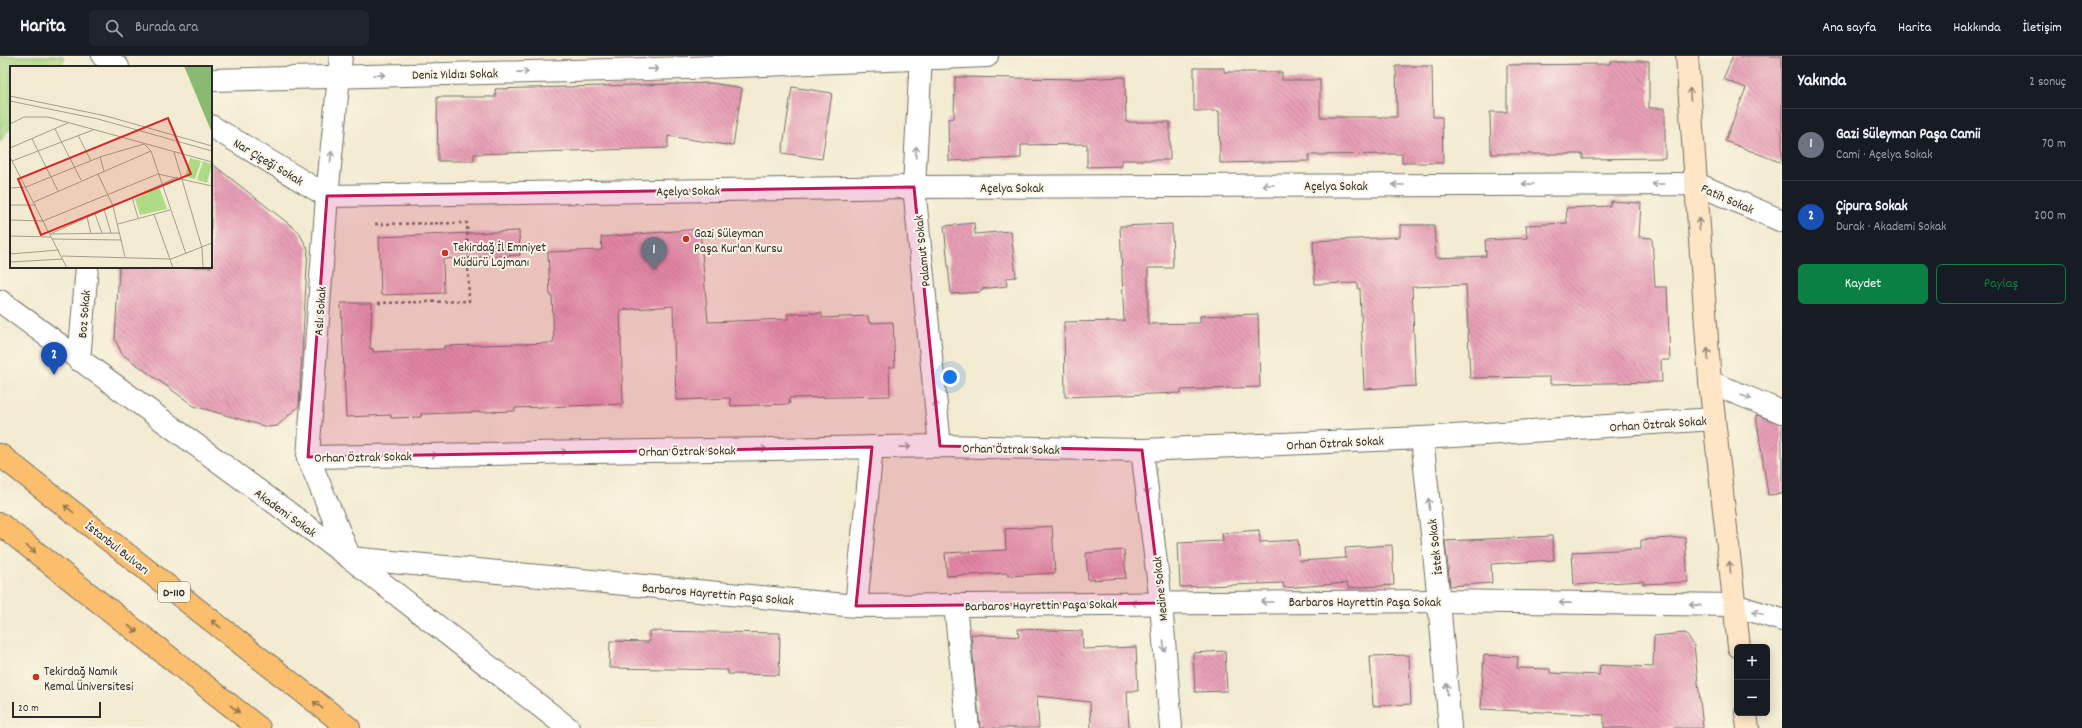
<!DOCTYPE html>
<html lang="tr">
<head>
<meta charset="utf-8">
<style>
	body { margin:0; font-family:Dekko,sans-serif; background:#20242c; color:#f1f3f6 }
	.controls { position:absolute; right:12px; bottom:12px; display:grid; overflow:hidden; border-radius:6px; box-shadow:0 2px 10px #0003 }
	.controls button { width:36px; height:36px; display:grid; place-items:center; padding:0; border:0; border-bottom:1px solid #363941; background:#171b24; color:#f1f3f6; font:20px sans-serif }
	.scale { position:absolute; left:12px; bottom:10px; width:89px; box-sizing:border-box; padding-left:4px; border:2px solid #2b2b2b; border-top:0; font-size:11px; line-height:14px; white-space:nowrap; color:#2b2b2b; -webkit-text-stroke:3px #fcf5e5; paint-order:stroke }
	.you { position:absolute; left:950px; top:321px; width:14px; height:14px; margin:-10px; border:3px solid #fff; border-radius:50%; background:#1a73e8; box-shadow:0 0 0 6px #1a73e833 }
	.badge { display:grid; place-items:center; width:26px; height:26px; border-radius:50%; background:#0b8043; color:#fff; font-size:13px; font-weight:700 }
	.pin { position:absolute; translate:-50% -33px; filter:drop-shadow(0 1px 2px #0008) }
	.pin::after { content:''; position:absolute; top:21px; width:14px; height:12px; background:inherit; clip-path:polygon(0 0,100% 0,50% 100%) }
	.list { margin:0; padding:0; list-style:none }
	h2 { display:flex; justify-content:space-between; align-items:center; height:52px; margin:0; padding:0 16px; font-size:17px }
	h2 small { font-size:13px; font-weight:400; color:#9ea1a6 }
	.list li { display:grid; grid-template-columns:26px 1fr auto; gap:12px; align-items:center; box-sizing:border-box; height:72px; padding:0 16px; border-top:1px solid #363941 }
	.list b { display:block; font-size:15px; white-space:nowrap }
	.list p { margin:0; font-size:13px; white-space:nowrap; color:#9ea1a6 }
	.list em { font-size:13px; font-style:normal; color:#9ea1a6 }
	.actions { display:flex; gap:8px; padding:12px 16px }
	.actions a { flex:1; padding:9px 0; border:1px solid #0b8043; border-radius:6px; text-align:center; font-size:14px; color:#0b8043 }
	.actions .main { background:#0b8043; color:#fff }
	.icon { flex:none; width:22px; height:22px; fill:none; stroke:currentColor; stroke-width:2; stroke-linecap:round; stroke-linejoin:round }
	.map { position:relative; flex:none; width:1782px; height:672px; overflow:hidden }
	header { display:flex; align-items:center; gap:24px; box-sizing:border-box; height:56px; padding:0 20px; background:#171b24; border-bottom:1px solid #363941 }
	header strong { font-size:19px }
	nav { display:flex; gap:22px; margin-inline-start:auto; font-size:14px }
	.search { width:280px; height:36px; background:#20242c; display:flex; align-items:center; gap:10px; box-sizing:border-box; padding:0 14px; border-radius:6px; color:#9ea1a6; font-size:15px }
	main { display:flex }
	aside { flex:1; background:#171b24 }
	.map>svg:first-child { display:block }
	.green { fill:#aed985; stroke:#6c8258 }
	.building { fill:url(#building-back-hatch) }
	.lines { fill:none; stroke-linecap:round; stroke-linejoin:round }
	.street-casing { stroke:#716e65; stroke-width:24 }
	.secondary-casing { stroke:#716e65; stroke-width:24 }
	.highway-casing { stroke:#716e65; stroke-width:24 }
	.path { stroke:#716e65; stroke-width:2.5; stroke-dasharray:3 3; stroke-linecap:butt }
	.street { stroke:#fff; stroke-width:22 }
	.secondary { stroke:#fde5c5; stroke-width:22 }
	.highway { stroke:#fabe6d; stroke-width:22 }
	.oneway { stroke:#a0a0a0 }
	.oneway2 { stroke:#948878 }
	.oneway3 { stroke:#92744c }
	.marked { fill:#c2185b; fill-opacity:0.2; stroke:#c2185b; stroke-width:3; stroke-linejoin:round }
	.poi-dot { fill:#c8321e; stroke:#fcf5e5; stroke-width:1.5 }
	.labels { text-anchor:middle; stroke-width:4; stroke-linejoin:round; paint-order:stroke }
	.shield { fill:#fcf5e5; stroke:#6a6863; stroke-width:1 }
	.shield-label { font-size:12px; font-weight:bold; fill:#2b2b2b }
	.street-label { font-size:13px; fill:#2b2b2b; stroke:#fcf5e5 }
	.poi-label { font-size:13px; fill:#2b2b2b; stroke:#fcf5e5; text-anchor:start }
	.inset-road { fill:none; stroke:#a29e8f; stroke-width:1 }
	.view { fill:#d62828; fill-opacity:0.15; stroke:#d62828; stroke-width:2 }
	.inset-edge { fill:none; stroke:#2b2b2b; stroke-width:2 }
</style>
</head>
<body>
<header>
<strong>Harita</strong>
<div class="search"><svg class="icon" aria-label="search" viewBox="0 0 24 24"><circle cx="10" cy="10" r="6"/><path d="M15 15l6 6"/></svg>Burada ara</div>
<nav><a>Ana sayfa</a><a>Harita</a><a>Hakkında</a><a>İletişim</a></nav>
</header>
<main>
<div class="map">
<svg width="1782" height="672" viewBox="0 0 1782 672">
	<defs>
		<pattern id="building-back-hatch" width="6" height="6" patternUnits="userSpaceOnUse"><rect width="6" height="6" fill="#e79eb6"/><path d="M-1 5l2 2M0 0l6 6M5-1l2 2" fill="none" stroke="#bb8194"/></pattern>
	</defs>
	<rect width="100%" height="100%" fill="#fcf5e5"/>
	<filter id="ink" filterUnits="userSpaceOnUse"><feTurbulence type="fractalNoise" baseFrequency=".025" numOctaves="2"/><feDisplacementMap in="SourceGraphic" scale="8" xChannelSelector="R" yChannelSelector="G"/><feConvolveMatrix kernelMatrix="1 2 1 2 8 2 1 2 1" color-interpolation-filters="sRGB"/></filter>
	<filter id="wash" filterUnits="userSpaceOnUse"><feTurbulence type="fractalNoise" baseFrequency=".012" numOctaves="4" result="noise"/><feDisplacementMap in="SourceGraphic" scale="16" xChannelSelector="R" yChannelSelector="G"/><feGaussianBlur stdDeviation="0.9" result="paint"/><feColorMatrix in="noise" values="0 0 0 0 0 0 0 0 0 0 0 0 0 0 0 0 0 1.4 0 .05"/><feComposite in="paint" operator="in"/></filter>
	<g filter="url(#wash)">
		<rect width="100%" height="100%" fill="#f2ebd1"/>
		<path class="green" d="M0,0H62L65,2L58,11H11V71L0,85Z"/>
		<g id="blocks">
			<g class="building">
				<path d="M1733,0H1782V107L1725,85L1746,32L1723,23Z"/>
				<path d="M1610,5H1649V52H1665V102L1583,103V98H1491L1490,56H1507V9L1610,8Z"/>
				<path d="M1396,10H1432L1433,61H1442L1443,107H1402V98L1309,99V105L1220,107L1219,55H1194V12H1224V16H1282V24H1320V61H1397Z"/>
				<path d="M955,21L1076,23L1125,21L1126,66H1170V104H1122V110L1087,111V88L1021,89V102L949,105L948,63L954,62Z"/>
				<path d="M711,27L742,32L733,90L668,80V92L474,98V105H438L437,41H496L495,33Z"/>
				<path d="M792,31L832,37L822,103L782,97Z"/>
				<path d="M211,107L298,175L308,193L299,350L277,370L267,371L194,350L122,298L115,283L119,211H211Z"/>
				<path d="M1611,145L1641,147L1639,181L1652,182L1655,231H1667L1670,304H1661L1662,326L1550,328V321L1470,322L1466,229L1412,231L1416,330L1364,333L1360,233H1358V227L1315,228L1313,185L1400,181V169H1434L1436,202L1486,200L1485,184L1527,182L1526,169L1567,167L1566,152L1610,150Z"/>
				<path d="M974,167L975,178L1011,175L1016,221L1006,222L1007,230L981,233V236L951,238L944,170Z"/>
				<path d="M1172,168L1173,212H1148V268L1200,267V260L1258,258L1260,331L1181,334V337L1065,341L1064,266L1124,265L1120,170Z"/>
				<path d="M700,173L708,266L788,263L787,258L822,257V262L868,260L869,267L893,266L895,311H889L890,340L789,342L790,348L731,350L730,342L676,344L673,250L620,254L623,348L515,352V355L421,358V361L391,362V359L346,361L341,247H372L370,293H373V296L444,293V290L554,287L552,239H550L548,196L602,194L601,181Z"/>
				<path d="M519,175L520,199L443,203L444,237L381,239L379,181Z"/>
				<path d="M1756,359L1782,368V438L1768,439Z"/>
				<path d="M1052,470L1055,517L1008,520V517L947,520L945,497L1006,494L1005,473Z"/>
				<path d="M1259,474L1260,486L1298,484L1300,505L1346,502L1345,492L1392,489L1394,529L1348,532L1347,527L1284,532L1283,527L1180,531L1178,487L1223,485L1222,477Z"/>
				<path d="M1552,480L1554,504L1491,508L1492,527L1450,530L1445,485Z"/>
				<path d="M1685,481L1688,526L1643,528V525L1574,529L1572,496L1641,493V484Z"/>
				<path d="M1124,494L1126,522L1088,524L1086,497Z"/>
				<path d="M1018,573L1082,575L1083,593L1136,591L1138,635H1127L1129,672H1091L1090,646L1037,640L1039,672H980L971,578L1019,581Z"/>
				<path d="M649,575L780,577L779,619L728,618V614L609,612L610,585L649,586Z"/>
				<path d="M1685,577L1694,589L1703,672H1604V659L1481,653L1484,599L1518,601L1517,612L1550,613V617L1599,619L1600,609L1653,611L1654,580Z"/>
				<path d="M1225,595L1227,635L1195,636L1193,597Z"/>
				<path d="M1409,599L1411,648L1373,650L1370,600Z"/>
			</g>
		</g>
	</g>
	<g filter="url(#ink)">
		<use href="#blocks" fill-opacity="0" stroke="#716e65" stroke-width="1"/>
		<g class="lines">
			<g class="street-casing">
				<g id="street">
					<path d="M103,0L118,11"/>
					<path d="M341,0L327,140L308,401L350,502L856,550L1439,545L1734,549L1782,564"/>
					<path d="M921,0L914,131L940,390"/>
					<path d="M211,24L687,12L987,0"/>
					<path d="M211,70L327,140"/>
					<path d="M327,140L914,131L1697,128L1782,165"/>
					<path d="M0,245L350,502L568,672"/>
					<path d="M79,304L87,211"/>
					<path d="M1710,326L1782,356"/>
					<path d="M1422,382L1439,545L1450,672"/>
					<path d="M1142,394L1161,547L1171,672"/>
					<path d="M308,401L940,390L1142,394L1422,382L1714,363"/>
					<path d="M955,549L968,672"/>
					<path d="M856,550L872,391"/>
				</g>
			</g>
			<g class="secondary-casing">
				<g id="secondary">
					<path d="M1687,0L1710,326L1739,591"/>
					<path d="M1746,657L1748,672"/>
				</g>
			</g>
			<g class="highway-casing">
				<g id="highway">
					<path d="M0,399L349,672"/>
					<path d="M0,468L259,672"/>
				</g>
			</g>
			<path class="path" d="M375,168L467,167L469,245L377,247"/>
			<use href="#street" class="street"/>
			<use href="#secondary" class="secondary"/>
			<use href="#highway" class="highway"/>
		</g>
		<defs><path id="oneway-shaft" d="M-6 0H5M1.5-3L5.5 0L1.5 3" fill="none" stroke-width="1.6" stroke-linecap="round" stroke-linejoin="round"/></defs>
		<g class="oneway">
			<use href="#oneway-shaft" transform="translate(653 13) rotate(-1)"/>
			<use href="#oneway-shaft" transform="translate(523 16) rotate(-1)"/>
			<use href="#oneway-shaft" transform="translate(379 19) rotate(-1)"/>
			<use href="#oneway-shaft" transform="translate(916 96) rotate(-87)"/>
			<use href="#oneway-shaft" transform="translate(331 101) rotate(-84)"/>
			<use href="#oneway-shaft" transform="translate(1528 128) rotate(180)"/>
			<use href="#oneway-shaft" transform="translate(1658 128) rotate(180)"/>
			<use href="#oneway-shaft" transform="translate(1268 129) rotate(180)"/>
			<use href="#oneway-shaft" transform="translate(1398 129) rotate(180)"/>
			<use href="#oneway-shaft" transform="translate(1746 341) rotate(22)"/>
			<use href="#oneway-shaft" transform="translate(936 351) rotate(-96)"/>
			<use href="#oneway-shaft" transform="translate(905 391) rotate(-1)"/>
			<use href="#oneway-shaft" transform="translate(761 393) rotate(-1)"/>
			<use href="#oneway-shaft" transform="translate(561 396) rotate(-1)"/>
			<use href="#oneway-shaft" transform="translate(431 399) rotate(-1)"/>
			<use href="#oneway-shaft" transform="translate(1147 433) rotate(83)"/>
			<use href="#oneway-shaft" transform="translate(1429 448) rotate(-96)"/>
			<use href="#oneway-shaft" transform="translate(1267 546) rotate(180)"/>
			<use href="#oneway-shaft" transform="translate(1137 547) rotate(179)"/>
			<use href="#oneway-shaft" transform="translate(1565 547) rotate(-179)"/>
			<use href="#oneway-shaft" transform="translate(1695 549) rotate(-179)"/>
			<use href="#oneway-shaft" transform="translate(1758 557) rotate(-162)"/>
			<use href="#oneway-shaft" transform="translate(1164 590) rotate(85)"/>
			<use href="#oneway-shaft" transform="translate(1447 633) rotate(-95)"/>
		</g>
		<g class="oneway2">
			<use href="#oneway-shaft" transform="translate(1690 38) rotate(-94)"/>
			<use href="#oneway-shaft" transform="translate(1699 168) rotate(-94)"/>
			<use href="#oneway-shaft" transform="translate(1708 298) rotate(-94)"/>
			<use href="#oneway-shaft" transform="translate(1730 511) rotate(-96)"/>
		</g>
		<g class="oneway3">
			<use href="#oneway-shaft" transform="translate(69 453) rotate(-142)"/>
			<use href="#oneway-shaft" transform="translate(31 493) rotate(38)"/>
			<use href="#oneway-shaft" transform="translate(216 568) rotate(-142)"/>
			<use href="#oneway-shaft" transform="translate(133 573) rotate(38)"/>
			<use href="#oneway-shaft" transform="translate(318 649) rotate(-143)"/>
			<use href="#oneway-shaft" transform="translate(235 653) rotate(38)"/>
		</g>
	</g>
	<path class="marked" d="M914,131L940,390L1142,394L1161,547L856,550L872,391L308,401L327,140Z"/>
	<g class="poi-dot">
		<circle cx="686" cy="183" r="4"/>
		<circle cx="445" cy="197" r="4"/>
		<circle cx="36" cy="621" r="4"/>
	</g>
	<g class="labels">
		<rect class="shield" x="158" y="526" width="32" height="20" rx="3"/>
		<g class="shield-label">
			<text x="174" y="540">D-110</text>
		</g>
		<g class="street-label">
			<text transform="translate(455 17) rotate(-1)" y="5">Deniz Yıldızı Sokak</text>
			<text transform="translate(269 105) rotate(31)" y="5">Nar Çiçeği Sokak</text>
			<text x="1336" y="134">Açelya Sokak</text>
			<text x="1012" y="136">Açelya Sokak</text>
			<text transform="translate(688 134) rotate(-1)" y="5">Açelya Sokak</text>
			<text transform="translate(1728 142) rotate(24)" y="5">Fatih Sokak</text>
			<text transform="translate(921 195) rotate(-96)" y="5">Palamut Sokak</text>
			<text transform="translate(319 255) rotate(-86)" y="5">Aslı Sokak</text>
			<text transform="translate(83 258) rotate(-85)" y="5">Boz Sokak</text>
			<text transform="translate(1658 367) rotate(-4)" y="5">Orhan Öztrak Sokak</text>
			<text transform="translate(1335 386) rotate(-3)" y="5">Orhan Öztrak Sokak</text>
			<text transform="translate(1011 392) rotate(1)" y="5">Orhan Öztrak Sokak</text>
			<text transform="translate(687 394) rotate(-1)" y="5">Orhan Öztrak Sokak</text>
			<text transform="translate(363 400) rotate(-1)" y="5">Orhan Öztrak Sokak</text>
			<text transform="translate(286 456) rotate(36)" y="5">Akademi Sokak</text>
			<text transform="translate(118 491) rotate(38)" y="5">İstanbul Bulvarı</text>
			<text transform="translate(1434 491) rotate(-96)" y="5">İstek Sokak</text>
			<text transform="translate(1159 533) rotate(-96)" y="5">Medine Sokak</text>
			<text transform="translate(718 537) rotate(5)" y="5">Barbaros Hayrettin Paşa Sokak</text>
			<text x="1365" y="550">Barbaros Hayrettin Paşa Sokak</text>
			<text transform="translate(1041 548) rotate(-1)" y="5">Barbaros Hayrettin Paşa Sokak</text>
		</g>
		<g class="poi-label">
			<text x="694" y="181">Gazi Süleyman<tspan x="694" dy="15">Paşa Kur'an Kursu</tspan></text>
			<text x="453" y="195">Tekirdağ İl Emniyet<tspan x="453" dy="15">Müdürü Lojmanı</tspan></text>
			<text x="44" y="619">Tekirdağ Namık<tspan x="44" dy="15">Kemal Üniversitesi</tspan></text>
		</g>
	</g>
	<g transform="translate(10 10)">
		<rect width="202" height="202" fill="#f2ebd1"/>
		<path d="M180,92L191,95L185,113L175,111ZM193,95L202,98L197,117L187,114ZM149,121L157,143L130,149L125,133Z" fill="#aed985"/>
		<path d="M174,0H202V67Z" fill="#8ab972"/>
		<path class="inset-road" d="M0,30L96,50L202,80M0,35L88,53L202,85M0,58L14,51H38L202,96M45,63L71,114M68,69L81,95M22,73L48,125M0,82L58,57M164,86L192,182L193,202M0,91L57,202M90,91L94,105M2,95L83,64M88,108L103,140L115,191M148,108L202,120M0,122L16,121L90,91L134,78L141,85L176,188M122,131L128,152M24,136L141,85M0,139H26M94,143L101,167M85,148L92,167M144,148L163,202M77,151L81,168M0,154L33,155L148,108M108,158L160,144M40,168L168,111M41,168L110,167M0,170L41,171M42,173L112,174M0,188L49,184M52,190L161,193L202,177M0,196L53,193"/>
		<path class="view" d="M158,52L181,108L31,169L8,113Z"/>
		<rect width="202" height="202" class="inset-edge"/>
	</g>
</svg>
<div class="controls">
<button>+</button>
<button>−</button>
</div>
<div class="scale">20 m</div>
<div class="you"></div>
<div class="pin badge" style="left:654px;top:214px;background:#6b7280">1</div>
<div class="pin badge" style="left:54px;top:319px;background:#1a4fb4">2</div>
</div>
<aside>
<h2>Yakında<small>2 sonuç</small></h2>
<ul class="list">
<li><span class="badge" style="background:#6b7280">1</span><div><b>Gazi Süleyman Paşa Camii</b><p>Cami · Açelya Sokak</p></div><em>70 m</em></li>
<li><span class="badge" style="background:#1a4fb4">2</span><div><b>Çipura Sokak</b><p>Durak · Akademi Sokak</p></div><em>200 m</em></li>
</ul>
<div class="actions"><a class="main">Kaydet</a><a>Paylaş</a></div>
</aside>
</main>
</body>
</html>
